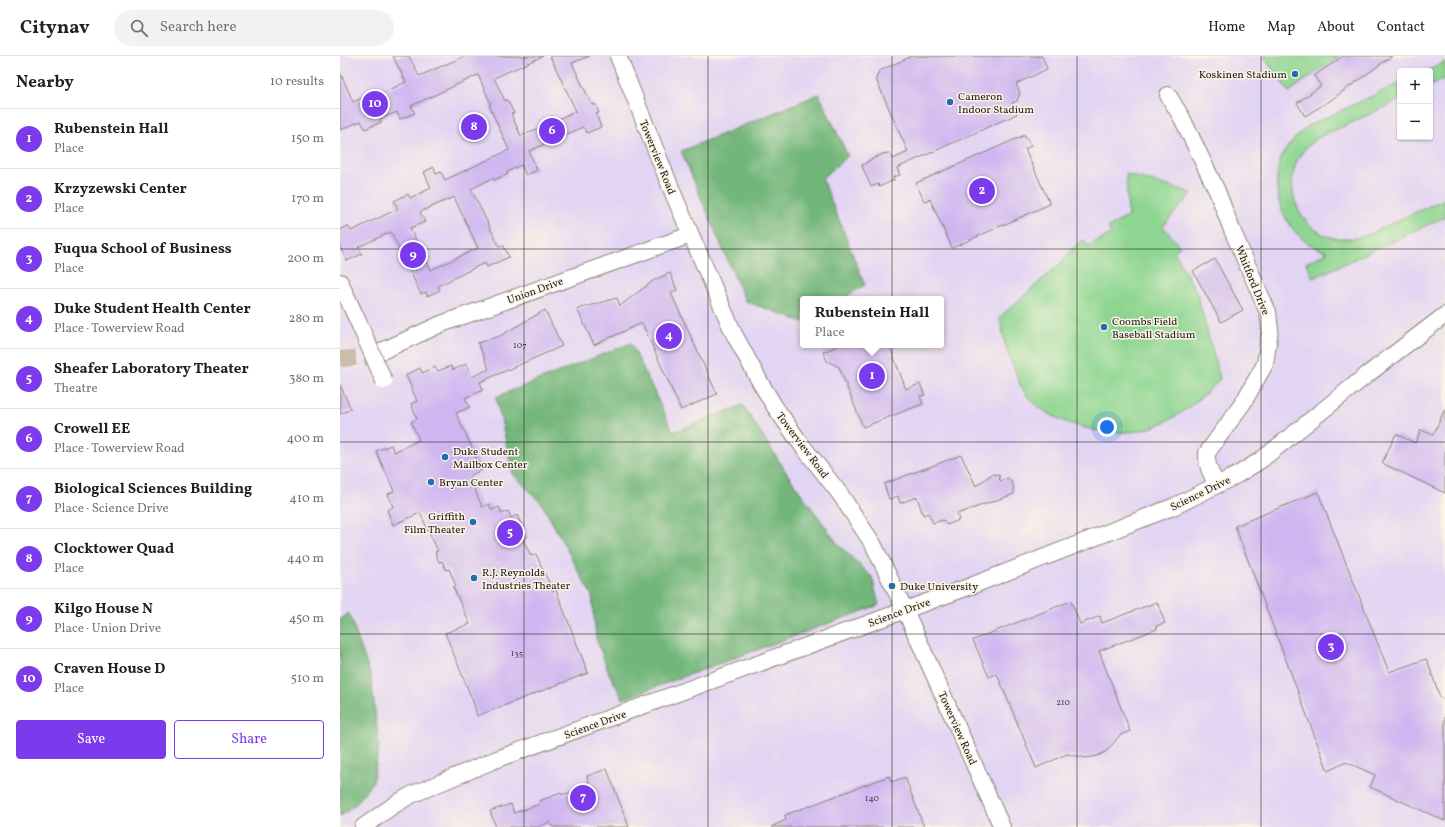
<!DOCTYPE html>
<html lang="en">
<head>
<meta charset="utf-8">
<style>
	body { margin:0; font-family:Vollkorn,serif; background:#f2f2f2; color:#202124 }
	.controls { position:absolute; right:12px; top:12px; display:grid; overflow:hidden; border-radius:4px; box-shadow:0 1px 3px #0004 }
	.controls button { width:36px; height:36px; display:grid; place-items:center; padding:0; border:0; border-bottom:1px solid #e0e0e0; background:#fff; color:#202124; font:20px sans-serif }
	.you { position:absolute; left:767px; top:371px; width:14px; height:14px; margin:-10px; border:3px solid #fff; border-radius:50%; background:#1a73e8; box-shadow:0 0 0 6px #1a73e833 }
	.badge { display:grid; place-items:center; width:26px; height:26px; border-radius:50%; background:#7c3aed; color:#fff; font-size:13px; font-weight:700 }
	.pin { position:absolute; translate:-50% -50%; border:2px solid #fff; box-shadow:0 1px 4px #0006 }
	.popup { position:absolute; left:460px; top:240px; width:144px; height:52px; box-sizing:border-box; display:grid; place-content:center; border-radius:4px; background:#fff; filter:drop-shadow(0 1px 3px #0005); font-size:13px; white-space:nowrap; color:#757577 }
	.popup b { font-size:15px; color:#202124 }
	.popup::after { content:''; position:absolute; left:50%; top:100%; margin-left:-8px; border:8px solid transparent; border-top-color:#fff }
	.list { margin:0; padding:0; list-style:none }
	h2 { display:flex; justify-content:space-between; align-items:center; height:52px; margin:0; padding:0 16px; font-size:17px }
	h2 small { font-size:13px; font-weight:400; color:#757577 }
	.list li { display:grid; grid-template-columns:26px 1fr auto; gap:12px; align-items:center; box-sizing:border-box; height:60px; padding:0 16px; border-top:1px solid #e0e0e0 }
	.list b { display:block; font-size:15px; white-space:nowrap }
	.list p { margin:0; font-size:13px; white-space:nowrap; color:#757577 }
	.list em { font-size:13px; font-style:normal; color:#757577 }
	.actions { display:flex; gap:8px; padding:12px 16px }
	.actions a { flex:1; padding:9px 0; border:1px solid #7c3aed; border-radius:4px; text-align:center; font-size:14px; color:#7c3aed }
	.actions .main { background:#7c3aed; color:#fff }
	.icon { flex:none; width:22px; height:22px; fill:none; stroke:currentColor; stroke-width:2; stroke-linecap:round; stroke-linejoin:round }
	.map { position:relative; flex:none; width:1105px; height:771px; overflow:hidden }
	header { display:flex; align-items:center; gap:24px; box-sizing:border-box; height:56px; padding:0 20px; background:#fff; border-bottom:1px solid #e0e0e0 }
	header strong { font-size:19px }
	nav { display:flex; gap:22px; margin-inline-start:auto; font-size:14px }
	.search { width:280px; height:36px; background:#f2f2f2; display:flex; align-items:center; gap:10px; box-sizing:border-box; padding:0 14px; border-radius:22px; color:#757577; font-size:15px }
	main { display:flex }
	aside { flex:1; background:#fff }
	.map>svg:first-child { display:block }
	.built { fill:#e2d4f3; fill-rule:evenodd }
	.green { fill:#8dd590; stroke:#547856 }
	.forest { fill:#72b67a; stroke:#47694b }
	.building { fill:#cfb6f1; fill-rule:evenodd }
	.lines { fill:none; stroke-linecap:round; stroke-linejoin:round }
	.minor-tunnel { stroke:#cbbda9; stroke-width:16; stroke-dasharray:16 8; stroke-linecap:butt }
	.minor-casing { stroke:#8a8074; stroke-width:18 }
	.minor { stroke:#fff; stroke-width:16 }
	.minor-bridge-casing { stroke:#8a8074; stroke-width:18; stroke-linecap:butt }
	.minor-bridge { stroke:#fff; stroke-width:16 }
	.grid { fill:none; stroke:#1c1c1c; stroke-width:1; stroke-opacity:0.55 }
	.poi-dot { fill:#1f6fb2; stroke:#fcf5e5; stroke-width:1.5 }
	.labels { text-anchor:middle; stroke-width:3; stroke-linejoin:round; paint-order:stroke }
	.number-label { font-size:9px; fill:#494251 }
	.poi-label { font-size:11px; fill:#1c1c1c; stroke:#fcf5e5; text-anchor:start }
	.street-label { font-size:11px; fill:#1c1c1c; stroke:#fcf5e5 }
</style>
</head>
<body>
<header>
<strong>Citynav</strong>
<div class="search"><svg class="icon" aria-label="search" viewBox="0 0 24 24"><circle cx="10" cy="10" r="6"/><path d="M15 15l6 6"/></svg>Search here</div>
<nav><a>Home</a><a>Map</a><a>About</a><a>Contact</a></nav>
</header>
<main>
<aside>
<h2>Nearby<small>10 results</small></h2>
<ul class="list">
<li><span class="badge">1</span><div><b>Rubenstein Hall</b><p>Place</p></div><em>150 m</em></li>
<li><span class="badge">2</span><div><b>Krzyzewski Center</b><p>Place</p></div><em>170 m</em></li>
<li><span class="badge">3</span><div><b>Fuqua School of Business</b><p>Place</p></div><em>200 m</em></li>
<li><span class="badge">4</span><div><b>Duke Student Health Center</b><p>Place · Towerview Road</p></div><em>280 m</em></li>
<li><span class="badge">5</span><div><b>Sheafer Laboratory Theater</b><p>Theatre</p></div><em>380 m</em></li>
<li><span class="badge">6</span><div><b>Crowell EE</b><p>Place · Towerview Road</p></div><em>400 m</em></li>
<li><span class="badge">7</span><div><b>Biological Sciences Building</b><p>Place · Science Drive</p></div><em>410 m</em></li>
<li><span class="badge">8</span><div><b>Clocktower Quad</b><p>Place</p></div><em>440 m</em></li>
<li><span class="badge">9</span><div><b>Kilgo House N</b><p>Place · Union Drive</p></div><em>450 m</em></li>
<li><span class="badge">10</span><div><b>Craven House D</b><p>Place</p></div><em>510 m</em></li>
</ul>
<div class="actions"><a class="main">Save</a><a>Share</a></div>
</aside>
<div class="map">
<svg width="1105" height="771" viewBox="0 0 1105 771">
	<rect width="100%" height="100%" fill="#fcf5e5"/>
	<filter id="ink" filterUnits="userSpaceOnUse"><feTurbulence type="fractalNoise" baseFrequency=".025" numOctaves="2"/><feDisplacementMap in="SourceGraphic" scale="8" xChannelSelector="R" yChannelSelector="G"/><feConvolveMatrix kernelMatrix="1 2 1 2 8 2 1 2 1" color-interpolation-filters="sRGB"/></filter>
	<filter id="wash" filterUnits="userSpaceOnUse"><feTurbulence type="fractalNoise" baseFrequency=".012" numOctaves="4" result="noise"/><feDisplacementMap in="SourceGraphic" scale="16" xChannelSelector="R" yChannelSelector="G"/><feGaussianBlur stdDeviation="0.9" result="paint"/><feColorMatrix in="noise" values="0 0 0 0 0 0 0 0 0 0 0 0 0 0 0 0 0 1.4 0 .05"/><feComposite in="paint" operator="in"/></filter>
	<g filter="url(#wash)">
		<rect width="100%" height="100%" fill="#f7e5cc"/>
		<path class="built" d="M0,0H1105V771H0ZM1060,15H1090V81H1060ZM463,243H601V289H463Z"/>
		<g class="green">
			<path d="M923,0H999L949,36Z"/>
			<path d="M1105,6V23L1090,30V15H1087Z"/>
			<path d="M1060,27V44C1041,53 1021,62 1002,71C992,75 981,79 972,86C933,117 956,185 1007,183C1023,183 1038,174 1052,167C1070,159 1087,151 1105,143V161L973,222L966,207L988,196C981,194 974,191 968,187C941,169 929,131 942,100C948,88 958,79 968,70Z"/>
			<path d="M786,118L852,137L823,170L840,191L834,195L857,238L880,323C835,370 793,390 729,367C713,362 691,348 683,334C680,329 678,322 676,317C673,310 670,304 668,297C664,286 662,273 660,261L722,206L736,189L744,184L748,190L771,178L768,171L788,161Z"/>
		</g>
		<g class="forest">
			<path d="M479,38L508,100L482,122L525,229L502,243H463V266L405,245L341,95Z"/>
			<path d="M291,287L333,376L403,349L452,425L498,488L532,521L539,549L283,643L269,617L256,582L252,540L202,448L173,418L156,341Z"/>
			<path d="M9,557L31,621L39,690L33,725L17,747L0,761V563Z"/>
		</g>
		<g id="blocks">
			<g class="building">
				<path d="M53,0H69L79,20L125,0H203L154,22L165,45L167,44L174,57L171,58L181,80L236,55L210,0H250L232,7L252,49L255,48L259,57L256,58L261,71L247,77L243,71L189,95L197,114L186,119L181,109L167,116L168,118L154,124L153,122L131,133L159,190L163,189L169,201L147,211L145,207L138,210L98,230L100,234L87,240L86,236L81,238L51,176L18,191L22,198L7,205L0,191V174L8,170L11,175L58,153L54,145L68,138L70,142L91,132L84,116L94,111L96,118L101,116L105,124L169,94L149,49L151,48L138,19L71,50L75,57L60,63L57,56L40,63L41,66L25,73L21,65L0,74V16L13,46L30,38L32,42L66,26ZM114,141L138,192L91,214L70,172L85,166L80,156Z"/>
				<path d="M572,0H702L707,13L676,28L680,37L677,45L672,47L677,58L557,112L560,119L553,121L554,124L539,131L538,128L531,131L522,110V109L528,106V105L543,98L549,97L553,103L568,96L536,23L539,15Z"/>
				<path d="M1003,0H1052L991,44L965,60L957,47L981,30L974,20Z"/>
				<path d="M685,79L691,90L685,93L710,148L612,192L590,143L584,145L576,127Z"/>
				<path d="M875,203L903,254L881,266L853,215Z"/>
				<path d="M330,217L337,234L331,237L377,338L341,354L302,267L254,289L237,253L277,242L280,250L314,224Z"/>
				<path d="M205,254L222,290L140,326L143,334L125,342L130,351L116,357L142,414L129,420L142,451L149,448L152,454L159,451L162,458L168,455L171,462L177,459L187,481L183,484L191,500L196,498L213,536L216,534L248,617L137,660L134,648L105,577L130,568L113,531L116,530L109,513L106,514L102,505L99,506L95,496L98,495L80,457L53,469L47,454L53,451L48,438L54,435L36,395L51,389L54,396L79,384L71,366L77,363L71,348L77,345L66,319L80,312L82,317L95,311L98,315L111,310L113,314L126,308L132,321L149,313L138,287L160,280Z"/>
				<path d="M500,289H549L566,333L580,328L585,339L580,340L583,348L523,371L499,311L487,305L483,296Z"/>
				<path d="M0,329L11,353L0,358Z"/>
				<path d="M1105,353V437L1042,407L1056,378L1075,387L1081,374L1093,379Z"/>
				<path d="M621,399L636,430L652,418L659,419L660,425L668,422L673,428L674,438L617,458L619,464L607,469L603,464L593,467L588,457L583,459L577,441L560,447L558,440L549,443L544,428Z"/>
				<path d="M978,436L1049,616L1086,603L1088,606L1100,642L1105,644V765L1030,731L1035,719L1006,706L988,715L895,470Z"/>
				<path d="M731,545L740,568L760,560L762,567L817,546L825,567L816,570L817,573L759,595L790,675L780,679L767,695L758,700L746,702L727,698L696,712L657,618L649,621L633,584Z"/>
				<path d="M267,713L289,771H212L210,766L198,771H156L150,755L171,748L174,757L200,748L199,745L221,737L222,739L250,730L247,720Z"/>
				<path d="M549,720L551,726L565,721L584,771H431L446,764L445,759Z"/>
			</g>
		</g>
	</g>
	<g filter="url(#ink)">
		<use href="#blocks" fill-opacity="0" stroke="#8a8074" stroke-width="1"/>
		<g class="lines">
			<path class="minor-tunnel" d="M0,303L27,301L42,295"/>
			<g class="minor-casing">
				<g id="minor">
					<path d="M278,0L335,142L394,278L420,326L435,351L461,388L500,438L533,488L565,554L662,771"/>
					<path d="M828,39L842,62L877,135L892,174L928,256L930,274L925,308L903,347L867,397C866,409 871,418 877,429"/>
					<path d="M0,226L21,272"/>
					<path d="M42,295L101,268L350,179"/>
					<path d="M23,771L54,749L71,739L157,703L631,530L835,450L897,419L921,404L1028,318L1105,259"/>
				</g>
			</g>
			<use href="#minor" class="minor"/>
			<g class="minor-bridge-casing">
				<path id="minor-bridge" d="M21,272L44,325"/>
			</g>
			<use href="#minor-bridge" class="minor-bridge"/>
		</g>
	</g>
	<path class="grid" d="M184,0V771M368,0V771M552,0V771M737,0V771M921,0V771M0,193H1105M0,386H1105M0,578H1105"/>
	<g class="poi-dot">
		<circle cx="955" cy="18" r="4"/>
		<circle cx="610" cy="46" r="4"/>
		<circle cx="764" cy="271" r="4"/>
		<circle cx="105" cy="401" r="4"/>
		<circle cx="91" cy="426" r="4"/>
		<circle cx="133" cy="466" r="4"/>
		<circle cx="134" cy="522" r="4"/>
		<circle cx="552" cy="530" r="4"/>
	</g>
	<g class="labels">
		<g class="number-label">
			<text x="180" y="292">107</text>
			<text x="177" y="600">135</text>
			<text x="723" y="649">210</text>
			<text x="532" y="745">140</text>
		</g>
		<g class="poi-label">
			<text x="947" y="22" text-anchor="end">Koskinen Stadium</text>
			<text x="618" y="44">Cameron<tspan x="618" dy="13">Indoor Stadium</tspan></text>
			<text x="772" y="269">Coombs Field<tspan x="772" dy="13">Baseball Stadium</tspan></text>
			<text x="113" y="399">Duke Student<tspan x="113" dy="13">Mailbox Center</tspan></text>
			<text x="99" y="430">Bryan Center</text>
			<text x="125" y="464" text-anchor="end">Griffith<tspan x="125" dy="13">Film Theater</tspan></text>
			<text x="142" y="520">R.J. Reynolds<tspan x="142" dy="13">Industries Theater</tspan></text>
			<text x="560" y="534">Duke University</text>
		</g>
		<g class="street-label">
			<text transform="translate(318 101) rotate(68)" y="4">Towerview Road</text>
			<text transform="translate(913 224) rotate(68)" y="4">Whitford Drive</text>
			<text transform="translate(195 234) rotate(-20)" y="4">Union Drive</text>
			<text transform="translate(463 389) rotate(53)" y="4">Towerview Road</text>
			<text transform="translate(860 437) rotate(-26)" y="4">Science Drive</text>
			<text transform="translate(559 556) rotate(-20)" y="4">Science Drive</text>
			<text transform="translate(255 668) rotate(-20)" y="4">Science Drive</text>
			<text transform="translate(618 672) rotate(66)" y="4">Towerview Road</text>
		</g>
	</g>
</svg>
<div class="controls">
<button>+</button>
<button>−</button>
</div>
<div class="you"></div>
<div class="pin badge" style="left:532px;top:320px">1</div>
<div class="popup"><b>Rubenstein Hall</b>Place</div>
<div class="pin badge" style="left:642px;top:135px">2</div>
<div class="pin badge" style="left:991px;top:591px">3</div>
<div class="pin badge" style="left:329px;top:280px">4</div>
<div class="pin badge" style="left:170px;top:477px">5</div>
<div class="pin badge" style="left:212px;top:75px">6</div>
<div class="pin badge" style="left:243px;top:742px">7</div>
<div class="pin badge" style="left:134px;top:71px">8</div>
<div class="pin badge" style="left:73px;top:199px">9</div>
<div class="pin badge" style="left:35px;top:48px">10</div>
</div>
</main>
</body>
</html>
